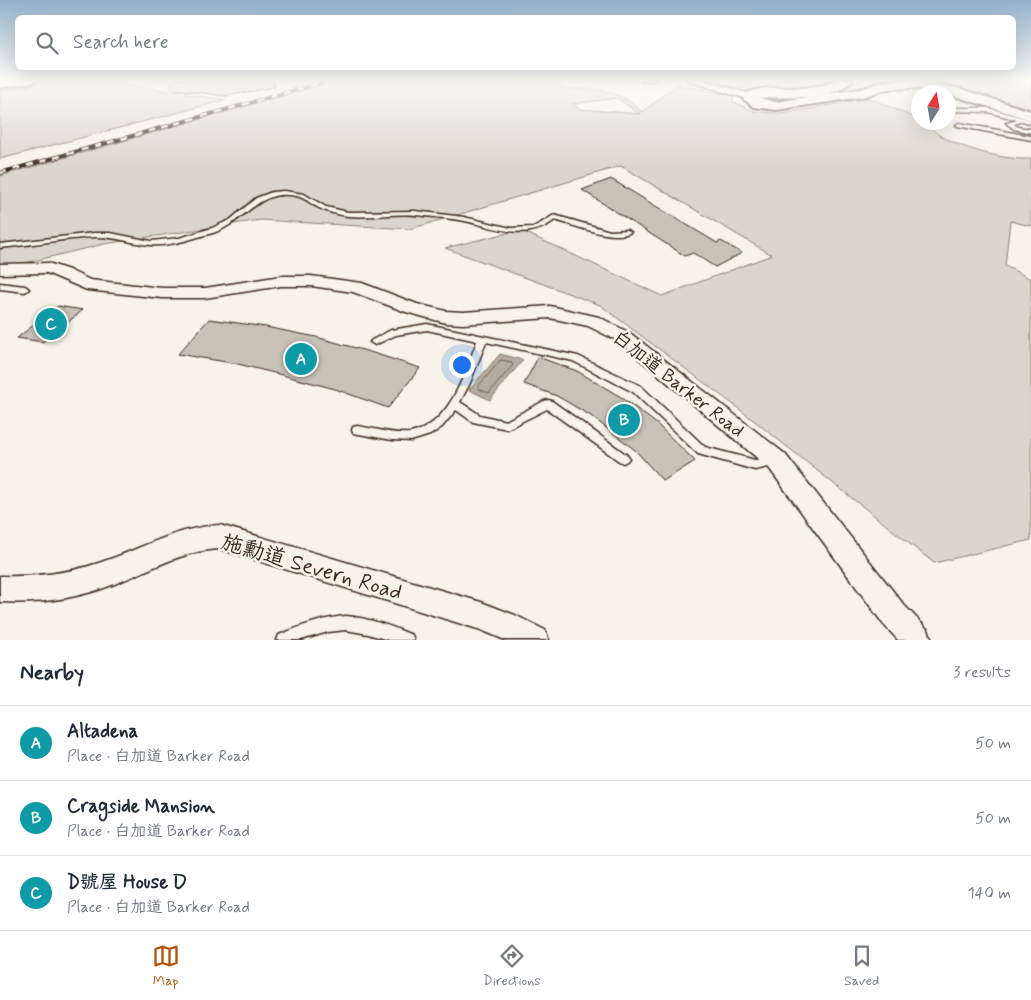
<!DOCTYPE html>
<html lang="en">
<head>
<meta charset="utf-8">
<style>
	body { margin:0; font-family:Mynerve,"LXGW WenKai TC",sans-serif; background:#f2f2f3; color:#1f2937 }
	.compass { position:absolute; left:911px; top:85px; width:45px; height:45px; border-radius:50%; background:#fff; box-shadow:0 5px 20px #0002; rotate:11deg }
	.you { position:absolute; left:461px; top:364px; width:18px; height:18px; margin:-12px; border:4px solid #fff; border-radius:50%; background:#1a73e8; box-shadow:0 0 0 8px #1a73e833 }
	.badge { display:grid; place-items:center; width:32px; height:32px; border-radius:50%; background:#b45309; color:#fff; font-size:16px; font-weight:700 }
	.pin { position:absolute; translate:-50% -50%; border:2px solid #fff; box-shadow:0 1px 5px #0006 }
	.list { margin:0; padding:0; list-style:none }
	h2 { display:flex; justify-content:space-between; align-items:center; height:65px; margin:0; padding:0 20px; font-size:21px }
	h2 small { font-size:16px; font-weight:400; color:#747a83 }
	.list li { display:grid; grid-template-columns:32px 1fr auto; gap:15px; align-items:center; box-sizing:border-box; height:75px; padding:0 20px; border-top:1px solid #e0e1e3 }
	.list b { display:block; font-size:19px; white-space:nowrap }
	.list p { margin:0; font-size:16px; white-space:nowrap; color:#747a83 }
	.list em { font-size:16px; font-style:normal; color:#747a83 }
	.icon { flex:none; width:28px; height:28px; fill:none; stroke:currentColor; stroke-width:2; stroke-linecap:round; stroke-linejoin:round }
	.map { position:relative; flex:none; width:1031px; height:640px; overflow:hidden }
	.search { position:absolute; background:#fff; box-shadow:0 5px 20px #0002; left:15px; right:15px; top:15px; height:55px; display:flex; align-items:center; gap:12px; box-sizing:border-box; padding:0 18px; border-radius:8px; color:#747a83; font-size:19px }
	.sheet { height:290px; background:#fff }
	nav { display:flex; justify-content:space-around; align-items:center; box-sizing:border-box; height:70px; border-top:1px solid #e0e1e3; background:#fff; font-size:14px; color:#747a83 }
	nav a { display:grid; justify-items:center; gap:2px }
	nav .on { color:#b45309 }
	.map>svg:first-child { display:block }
	.green { fill:#dbd6cb; stroke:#8b8074; fill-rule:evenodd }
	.water { fill:#b4aca0; stroke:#84786c }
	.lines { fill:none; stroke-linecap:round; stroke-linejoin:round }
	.shore { stroke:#6b5e52; stroke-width:1 }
	.building { fill:#c8c1b6; stroke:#3b2a1e }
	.service-casing { stroke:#3b2a1e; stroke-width:3 }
	.minor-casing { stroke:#3b2a1e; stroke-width:3 }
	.secondary-casing { stroke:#3b2a1e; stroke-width:4 }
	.service { fill:#f7f3e8; fill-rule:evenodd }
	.minor { fill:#f7f3e8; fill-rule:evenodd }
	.secondary { fill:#f7f3e8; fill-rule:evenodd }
	.rail-casing { stroke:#3b2a1e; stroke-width:4 }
	.rail { stroke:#f7f3e8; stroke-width:2.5; stroke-dasharray:7; stroke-linecap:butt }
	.labels { text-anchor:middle; stroke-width:5; stroke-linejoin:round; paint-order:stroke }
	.street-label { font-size:19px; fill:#3b2a1e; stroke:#f7f3e8 }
	.near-street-label { font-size:22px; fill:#3b2a1e; stroke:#f7f3e8 }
</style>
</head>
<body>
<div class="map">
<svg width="1031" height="640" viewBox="0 0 1031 640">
	<rect width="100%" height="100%" fill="#f7f3e8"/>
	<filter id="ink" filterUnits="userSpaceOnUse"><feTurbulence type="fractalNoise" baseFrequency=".02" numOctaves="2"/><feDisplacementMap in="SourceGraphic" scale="10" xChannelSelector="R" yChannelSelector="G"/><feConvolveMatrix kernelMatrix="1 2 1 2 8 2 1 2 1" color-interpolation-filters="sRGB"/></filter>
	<g filter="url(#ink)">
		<g class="green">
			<path d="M61,79H88L226,100L0,159V91Z"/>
			<path d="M341,79H454L479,83L505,79H538L561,85L563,89C595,88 618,89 642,112L677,85L735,96L732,101L753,111L781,114L869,98L918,119V122L925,123C931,127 936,134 943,137C966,150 1005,160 1031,159V226L1010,221L1005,266L1031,279V540L934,563L738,408L600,305L445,248L520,230L662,296L772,255L621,166L410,229L260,220L104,244L0,269V176ZM617,98L640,114L579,109L573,104Z"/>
			<path d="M707,79H832C819,83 805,88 791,91C772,96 725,86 707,79Z"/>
			<path d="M863,79H966L993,81L1003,79H1031V111L927,84L852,92L772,106L756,98C792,97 831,98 863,79Z"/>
		</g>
		<path class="water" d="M500,354L523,360L490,400L469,390Z"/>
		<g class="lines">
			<path class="shore" d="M501,360L511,362L513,365L489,393L479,389V386Z"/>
		</g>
		<g class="building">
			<path d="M172,79H274L275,87L226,96L171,89Z"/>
			<path d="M611,179L717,243L721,241L742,253L715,267L693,253L685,256L582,190Z"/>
			<path d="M58,306L83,310L43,342L17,338Z"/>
			<path d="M209,319L266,327L316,337L370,352L420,368L388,408L335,389L286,376L238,364L178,354Z"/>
			<path d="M538,357L577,371L621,397L657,424L695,461L663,481L635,450L591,416L557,396L524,384Z"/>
		</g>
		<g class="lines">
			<g class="service-casing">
				<g id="service">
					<path d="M649,79H659L643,82L641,81Z"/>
					<path d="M948,108H988L1031,120V124L1023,121L1014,124L1018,127L1031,129V133L1014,129L1006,123L1018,120L988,112L949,111Z"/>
					<path d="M959,123L1031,136V140L957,126L956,125Z"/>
					<path d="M284,191L304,194L326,207L348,212L415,211L464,217L511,228L533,227L541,223L554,215L610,231L627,230L631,232C615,242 573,225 555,220C527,242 497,228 465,221C449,218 432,217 416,215C394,213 371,218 348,216C340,215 327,212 319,208C313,205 306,199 300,197C259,185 246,223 213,233C193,238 171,247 150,245C131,243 113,236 94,237C63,239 31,245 0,248V244L94,233H110L151,241L179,238L212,228L230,220L256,198L272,192Z"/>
					<path d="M0,283L25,286L29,289L25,292L0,289Z"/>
					<path d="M427,324L578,356L641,386L705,447L755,460L774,457L778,459L780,462L778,465L755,470L698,454L633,392L573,361L486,342L470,383L460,402L480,415L506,421L544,401L548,400L552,401L627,455L629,458L627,461L623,463L619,461L547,409L507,429L473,422L456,410L442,427L430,435L411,441L392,440L353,433L352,430L353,427L357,426C374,428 393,435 410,433C450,426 465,372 477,341L427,330L396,335L375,345L370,342L372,340L391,330Z"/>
					<path d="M346,616C369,618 391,626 412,635L414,640H388L368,634L346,630L328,632L301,640H277L279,635C301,626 322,618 346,616Z"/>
				</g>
			</g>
			<g class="minor-casing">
				<g id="minor">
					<path d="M20,79H39L34,82L0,88V82Z"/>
					<path d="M687,79H700L753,95L755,97L753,99H747L688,81Z"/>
					<path d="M48,263L69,270L90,280L162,288H205L281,276H311L362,283L417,304L446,311L463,312L550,306L599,317L630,333L785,454L904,605L928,630L932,640H898L884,625L769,468L618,341L588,326L550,318L463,324L446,323L406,312L353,292L311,286H281L205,298H162L87,290L47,273L0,274V264Z"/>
					<path d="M220,525L481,602L515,615L545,630L549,640H505L481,630L220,549C180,551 149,571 112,585C76,599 39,604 0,602V576C38,577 74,573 110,559C147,546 179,527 220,525Z"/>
				</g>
			</g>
			<g class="secondary-casing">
				<path id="secondary" d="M837,79H853C834,103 785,96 759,98L776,102L860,89L886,81L910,80L958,88L1031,111V120L948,94V92L910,88L887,89L862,97L776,110L754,107L743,99L745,94C773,80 807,97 837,79Z"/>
			</g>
			<use href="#service" class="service"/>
			<use href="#minor" class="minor"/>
			<use href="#secondary" class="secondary"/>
			<g class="rail-casing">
				<path id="rail" d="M0,173L335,79"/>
			</g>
			<use href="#rail" class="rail"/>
		</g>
	</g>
	<linearGradient id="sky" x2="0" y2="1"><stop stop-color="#93b1cb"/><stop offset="0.47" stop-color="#fbfaf5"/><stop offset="1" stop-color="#fbfaf5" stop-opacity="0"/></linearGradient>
	<rect width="1031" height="168" fill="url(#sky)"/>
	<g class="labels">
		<g class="street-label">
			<text transform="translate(679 383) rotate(38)" y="7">白加道 Barker Road</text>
		</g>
		<g class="near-street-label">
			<text transform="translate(312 566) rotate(16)" y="8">施勳道 Severn Road</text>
		</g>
	</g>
</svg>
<svg class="compass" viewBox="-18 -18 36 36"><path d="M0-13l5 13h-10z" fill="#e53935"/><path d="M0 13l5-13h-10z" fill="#747a83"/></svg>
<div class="you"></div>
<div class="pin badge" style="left:301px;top:359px;background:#0f9aa8">A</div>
<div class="pin badge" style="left:624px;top:420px;background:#0f9aa8">B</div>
<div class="pin badge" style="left:51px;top:324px;background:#0f9aa8">C</div>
<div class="search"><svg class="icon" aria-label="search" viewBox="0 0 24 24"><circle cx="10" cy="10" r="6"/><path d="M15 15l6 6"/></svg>Search here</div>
</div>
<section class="sheet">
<h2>Nearby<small>3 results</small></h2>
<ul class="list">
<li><span class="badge" style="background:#0f9aa8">A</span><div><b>Altadena</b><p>Place · 白加道 Barker Road</p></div><em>50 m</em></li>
<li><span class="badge" style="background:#0f9aa8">B</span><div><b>Cragside Mansion</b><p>Place · 白加道 Barker Road</p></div><em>50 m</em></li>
<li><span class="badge" style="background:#0f9aa8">C</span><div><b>D號屋 House D</b><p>Place · 白加道 Barker Road</p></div><em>140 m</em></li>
</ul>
</section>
<nav>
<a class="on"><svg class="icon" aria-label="map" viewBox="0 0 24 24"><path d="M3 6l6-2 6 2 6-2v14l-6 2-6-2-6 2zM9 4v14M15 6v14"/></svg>Map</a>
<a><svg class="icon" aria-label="directions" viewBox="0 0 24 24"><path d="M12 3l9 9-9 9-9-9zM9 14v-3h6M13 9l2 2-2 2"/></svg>Directions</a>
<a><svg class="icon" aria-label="saved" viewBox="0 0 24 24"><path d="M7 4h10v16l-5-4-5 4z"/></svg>Saved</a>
</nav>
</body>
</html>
